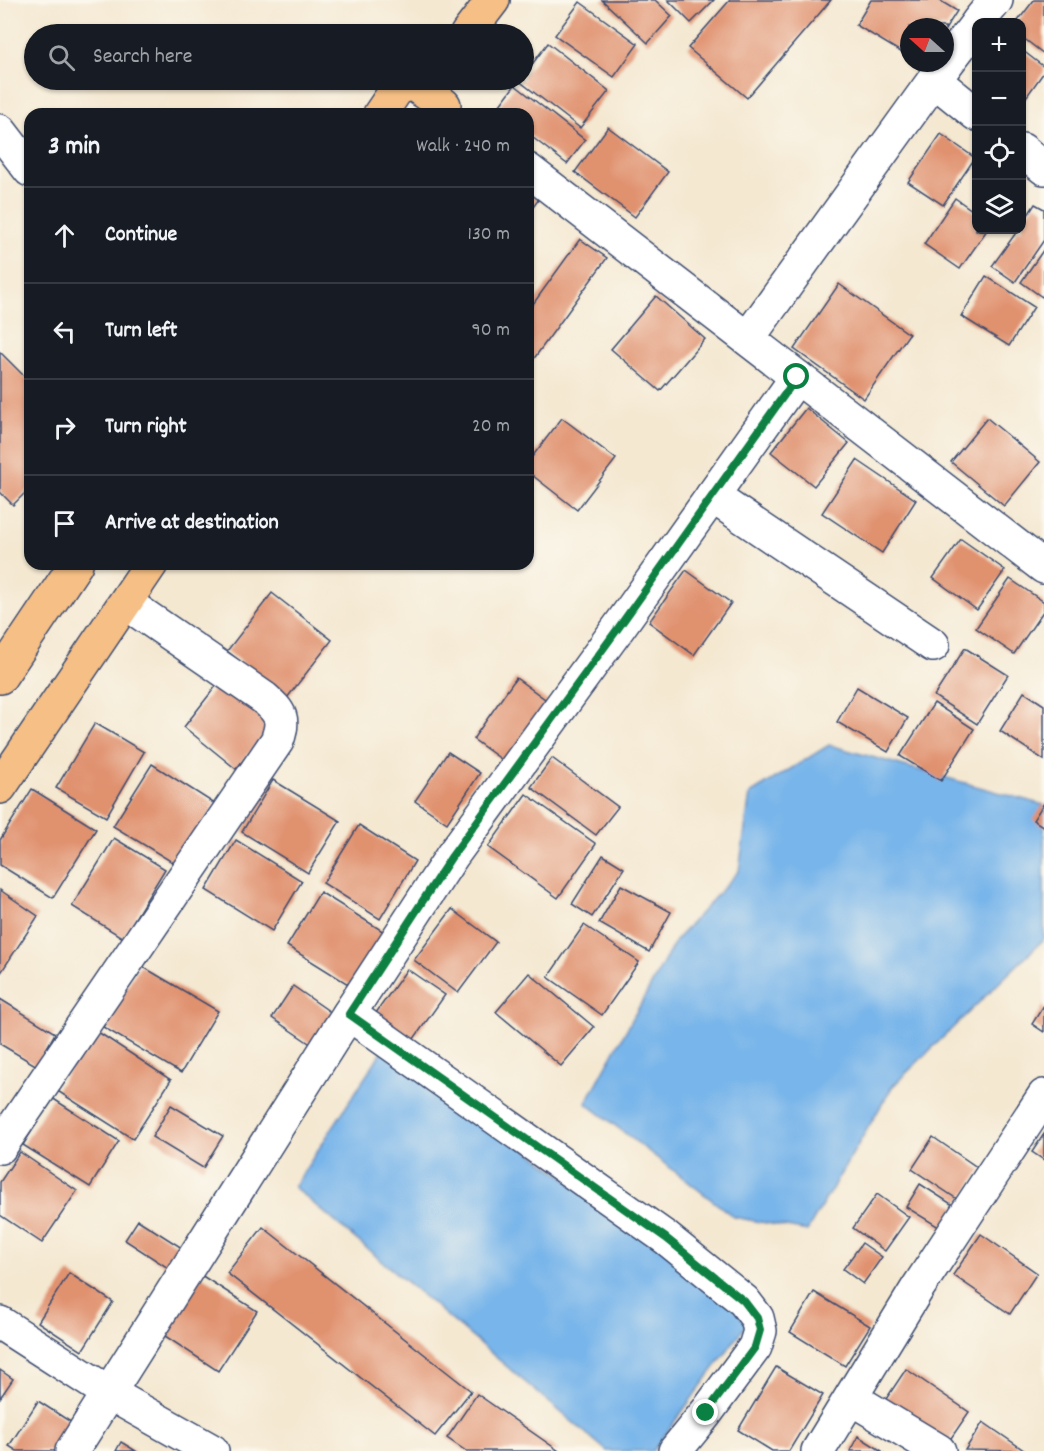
<!DOCTYPE html>
<html lang="en">
<head>
<meta charset="utf-8">
<style>
	body { margin:0; font-family:Dekko,sans-serif; background:#242831; color:#f1f3f6 }
	.controls { position:absolute; right:18px; top:18px; display:grid; overflow:hidden; border-radius:12px; box-shadow:0 2px 4px #0004 }
	.controls button { width:54px; height:54px; display:grid; place-items:center; padding:0; border:0; border-bottom:2px solid #363941; background:#171b24; color:#f1f3f6; font:30px sans-serif }
	.compass { position:absolute; left:900px; top:18px; width:54px; height:54px; border-radius:50%; background:#171b24; box-shadow:0 2px 4px #0004; rotate:291deg }
	.stop { position:absolute; width:18px; height:18px; margin:-14px; border:4px solid #0b8043; border-radius:50%; background:#fff }
	.stop.end { background:#0b8043; border-color:#fff; box-shadow:0 2px 6px #0008 }
	.list { margin:0; padding:0; list-style:none }
	h2 { display:flex; justify-content:space-between; align-items:center; height:78px; margin:0; padding:0 24px; font-size:26px }
	h2 small { font-size:20px; font-weight:400; color:#9ea1a6 }
	.list li { display:grid; grid-template-columns:39px 1fr auto; gap:18px; align-items:center; box-sizing:border-box; height:96px; padding:0 24px; border-top:2px solid #363941 }
	.list b { display:block; font-size:22px; white-space:nowrap }
	.list em { font-size:20px; font-style:normal; color:#9ea1a6 }
	.icon { flex:none; width:33px; height:33px; fill:none; stroke:currentColor; stroke-width:2; stroke-linecap:round; stroke-linejoin:round }
	.map { position:relative; flex:none; width:1044px; height:1451px; overflow:hidden }
	.search { position:absolute; background:#171b24; box-shadow:0 2px 4px #0004; left:24px; top:24px; width:510px; height:66px; display:flex; align-items:center; gap:15px; box-sizing:border-box; padding:0 21px; border-radius:33px; color:#9ea1a6; font-size:22px }
	.panel { position:absolute; background:#171b24; box-shadow:0 2px 4px #0004; left:24px; top:108px; width:510px; height:462px; border-radius:18px }
	.map>svg:first-child { display:block }
	.water { fill:#78b5ea; stroke:#4a72a4; stroke-width:1.5 }
	.building { fill:#e0916e }
	.lines { fill:none; stroke-linecap:round; stroke-linejoin:round }
	.minor-casing { stroke:#3c4b6f; stroke-width:36 }
	.primary-casing { stroke:#3c4b6f; stroke-width:36 }
	.minor { stroke:#fff; stroke-width:33 }
	.primary { stroke:#f5bf86; stroke-width:33 }
	.route { stroke:#0b8043; stroke-width:8 }
</style>
</head>
<body>
<div class="map">
<svg width="1044" height="1451" viewBox="0 0 1044 1451">
	<rect width="100%" height="100%" fill="#fbf7ec"/>
	<filter id="ink" filterUnits="userSpaceOnUse"><feTurbulence type="fractalNoise" baseFrequency=".0167" numOctaves="2"/><feDisplacementMap in="SourceGraphic" scale="12" xChannelSelector="R" yChannelSelector="G"/><feConvolveMatrix kernelMatrix="1 2 1 2 8 2 1 2 1" color-interpolation-filters="sRGB"/></filter>
	<filter id="wash" filterUnits="userSpaceOnUse"><feTurbulence type="fractalNoise" baseFrequency=".008" numOctaves="4" result="noise"/><feDisplacementMap in="SourceGraphic" scale="24" xChannelSelector="R" yChannelSelector="G"/><feGaussianBlur stdDeviation="1.35" result="paint"/><feColorMatrix in="noise" values="0 0 0 0 0 0 0 0 0 0 0 0 0 0 0 0 0 1.4 0 .05"/><feComposite in="paint" operator="in"/></filter>
	<g filter="url(#wash)">
		<rect width="100%" height="100%" fill="#f4e8d1"/>
		<g class="water">
			<path d="M829,745L1044,805V939L892,1087L807,1231L734,1217L586,1103L676,940L739,871L750,794Z"/>
			<path d="M384,1048L755,1313L653,1451H607L294,1187Z"/>
		</g>
		<g id="blocks">
			<g class="building">
				<path d="M602,0H655L672,16L648,43Z"/>
				<path d="M668,0H714L691,23Z"/>
				<path d="M730,0H831L747,98L688,48Z"/>
				<path d="M871,0H939L957,11L945,30V27H909V57L856,25Z"/>
				<path d="M1034,0H1044V54L1022,37V22H1017Z"/>
				<path d="M580,2L638,44L614,77L555,35Z"/>
				<path d="M548,43L609,91L580,128L518,80H524V75Z"/>
				<path d="M1022,50L1044,67V72L1022,103Z"/>
				<path d="M515,85L585,140L567,164L528,134V114H503L497,109Z"/>
				<path d="M608,127L668,172L635,217L575,172Z"/>
				<path d="M941,134L975,158L943,205L908,182Z"/>
				<path d="M528,191L539,199L528,214Z"/>
				<path d="M955,198L976,213V230H987L960,269L924,244Z"/>
				<path d="M1035,204L1044,209V240L1015,282L992,266L1018,230H1022V224Z"/>
				<path d="M580,239L607,258L530,364L528,363V311Z"/>
				<path d="M1044,249V294L1042,297L1021,282Z"/>
				<path d="M986,276L1034,307L1009,346L961,316Z"/>
				<path d="M839,284L909,334L864,399L794,349Z"/>
				<path d="M656,296L705,339L660,391L611,349Z"/>
				<path d="M0,352L30,382V488L13,505L0,492Z"/>
				<path d="M806,408L849,443L814,486L771,452Z"/>
				<path d="M562,418L616,459L577,510L528,472V462Z"/>
				<path d="M987,418L1040,462L1004,506L951,462Z"/>
				<path d="M857,460L916,500L882,553L822,513Z"/>
				<path d="M961,539L1005,570L977,610L933,578Z"/>
				<path d="M686,570L731,603L694,655L649,622Z"/>
				<path d="M1010,579L1044,602V610L1014,654L976,628Z"/>
				<path d="M272,593L332,640L287,698L227,651Z"/>
				<path d="M965,648L1008,675L977,724L934,696Z"/>
				<path d="M223,677L276,720L236,769L184,727Z"/>
				<path d="M516,678L549,702L505,762L473,739Z"/>
				<path d="M857,687L908,718L888,752L837,722Z"/>
				<path d="M1024,692L1044,705V760L1000,731Z"/>
				<path d="M934,703L974,729L941,781L900,756Z"/>
				<path d="M95,723L144,752L106,817L56,788Z"/>
				<path d="M448,752L480,773L447,823L415,801Z"/>
				<path d="M552,758L618,807L596,835L531,787Z"/>
				<path d="M152,764L215,804L177,865L113,826Z"/>
				<path d="M273,780L340,821L308,873L242,832Z"/>
				<path d="M32,789L96,829L53,898L0,865V840Z"/>
				<path d="M526,794L596,844L558,898L488,847Z"/>
				<path d="M1044,803V827L1033,820Z"/>
				<path d="M359,825L415,861L380,919L323,883Z"/>
				<path d="M114,838L165,869L123,938L72,906Z"/>
				<path d="M236,840L302,881L272,931L206,890Z"/>
				<path d="M603,855L624,868L592,917L572,904Z"/>
				<path d="M621,885L671,912L649,952L599,923Z"/>
				<path d="M0,890L38,916L0,974Z"/>
				<path d="M320,892L389,935L356,989L287,946Z"/>
				<path d="M452,909L496,942L458,993L414,960Z"/>
				<path d="M584,925L639,962L602,1015L548,977Z"/>
				<path d="M140,965L218,1011L181,1073L103,1027Z"/>
				<path d="M407,969L445,995L411,1043L373,1017Z"/>
				<path d="M529,973L594,1027L561,1066L496,1012Z"/>
				<path d="M293,986L336,1016L315,1047L272,1018Z"/>
				<path d="M0,999L55,1033L37,1066L0,1044Z"/>
				<path d="M1044,1005V1032L1032,1024Z"/>
				<path d="M95,1030L171,1080L133,1139L56,1090Z"/>
				<path d="M52,1098L119,1141L90,1187L23,1145Z"/>
				<path d="M171,1105L223,1136L203,1168L152,1137Z"/>
				<path d="M1044,1134V1160L1032,1152Z"/>
				<path d="M933,1137L981,1170L960,1201L912,1169Z"/>
				<path d="M20,1152L77,1191L42,1243L0,1215V1182Z"/>
				<path d="M920,1184L956,1207L942,1229L906,1207Z"/>
				<path d="M877,1194L909,1217L885,1251L853,1228Z"/>
				<path d="M138,1220L182,1248L168,1268L125,1240Z"/>
				<path d="M263,1227L471,1391L435,1436L227,1273Z"/>
				<path d="M981,1234L1037,1273L1010,1314L953,1275Z"/>
				<path d="M862,1243L882,1257L863,1284L843,1269Z"/>
				<path d="M69,1273L113,1302L82,1351L38,1322Z"/>
				<path d="M201,1275L257,1311L218,1371L162,1334Z"/>
				<path d="M814,1292L870,1326L845,1366L790,1332Z"/>
				<path d="M776,1367L823,1395L789,1451H772L738,1430Z"/>
				<path d="M906,1369L969,1412L947,1444L884,1402Z"/>
				<path d="M0,1370L13,1379L0,1398Z"/>
				<path d="M477,1394L559,1451H466L447,1438Z"/>
				<path d="M38,1401L77,1426L61,1451H17L9,1446Z"/>
				<path d="M983,1422L1025,1451L965,1450Z"/>
				<path d="M858,1436L882,1451H850Z"/>
				<path d="M121,1442L136,1451H116Z"/>
			</g>
		</g>
	</g>
	<g filter="url(#ink)">
		<use href="#blocks" fill-opacity="0" stroke="#3c4b6f" stroke-width="1.5"/>
		<g class="lines">
			<g class="minor-casing">
				<g id="minor">
					<path d="M978,22L996,0"/>
					<path d="M976,25L934,80L976,114"/>
					<path d="M0,131L30,170"/>
					<path d="M1022,150L1044,168"/>
					<path d="M528,170L1044,567"/>
					<path d="M748,338L934,80"/>
					<path d="M712,496L933,645"/>
					<path d="M349,1014L666,1238L744,1301L757,1318L760,1331L755,1347L706,1413L675,1451"/>
					<path d="M0,1147L277,741C285,719 281,713 264,698L126,603"/>
					<path d="M0,1323L109,1393L212,1451"/>
					<path d="M851,1398L939,1451"/>
					<path d="M72,1451L337,1032L452,856L619,627L797,377"/>
					<path d="M818,1451L917,1289L1044,1096"/>
				</g>
			</g>
			<g class="primary-casing">
				<g id="primary">
					<path d="M467,34L493,0"/>
					<path d="M407,80L444,105"/>
					<path d="M380,114L403,80"/>
					<path d="M0,677L76,564"/>
					<path d="M0,787L151,564"/>
				</g>
			</g>
			<use href="#minor" class="minor"/>
			<use href="#primary" class="primary"/>
		</g>
	</g>
	<g class="lines" filter="url(#ink)">
		<path class="route" d="M706,1413L755,1347L760,1330L757,1318L744,1301L666,1238L349,1014L452,856L619,627L797,377"/>
	</g>
</svg>
<div class="controls">
<button>+</button>
<button>−</button>
<button><svg class="icon" aria-label="locate" viewBox="0 0 24 24"><circle cx="12" cy="12" r="6"/><path d="M12 2v4M12 18v4M2 12h4M18 12h4"/></svg></button>
<button><svg class="icon" aria-label="layers" viewBox="0 0 24 24"><path d="M12 4l9 5-9 5-9-5zM3 14l9 5 9-5"/></svg></button>
</div>
<svg class="compass" viewBox="-18 -18 36 36"><path d="M0-13l5 13h-10z" fill="#e53935"/><path d="M0 13l5-13h-10z" fill="#9ea1a6"/></svg>
<div class="stop" style="left:797px;top:377px"></div>
<div class="stop end" style="left:706px;top:1413px"></div>
<div class="search"><svg class="icon" aria-label="search" viewBox="0 0 24 24"><circle cx="10" cy="10" r="6"/><path d="M15 15l6 6"/></svg>Search here</div>
<section class="panel">
<h2>3 min<small>Walk · 240 m</small></h2>
<ul class="list">
<li><svg class="icon" aria-label="ahead" viewBox="0 0 24 24"><path d="M12 20V5M6 11l6-6 6 6"/></svg><div><b>Continue</b></div><em>130 m</em></li>
<li><svg class="icon" aria-label="left" viewBox="0 0 24 24"><path d="M17 20v-9H6M10 6l-5 5 5 5"/></svg><div><b>Turn left</b></div><em>90 m</em></li>
<li><svg class="icon" aria-label="right" viewBox="0 0 24 24"><path d="M7 20v-9h11M14 6l5 5-5 5"/></svg><div><b>Turn right</b></div><em>20 m</em></li>
<li><svg class="icon" aria-label="arrive" viewBox="0 0 24 24"><path d="M6 21V4h12l-3 4 3 4H6"/></svg><div><b>Arrive at destination</b></div></li>
</ul>
</section>
</div>
</body>
</html>
